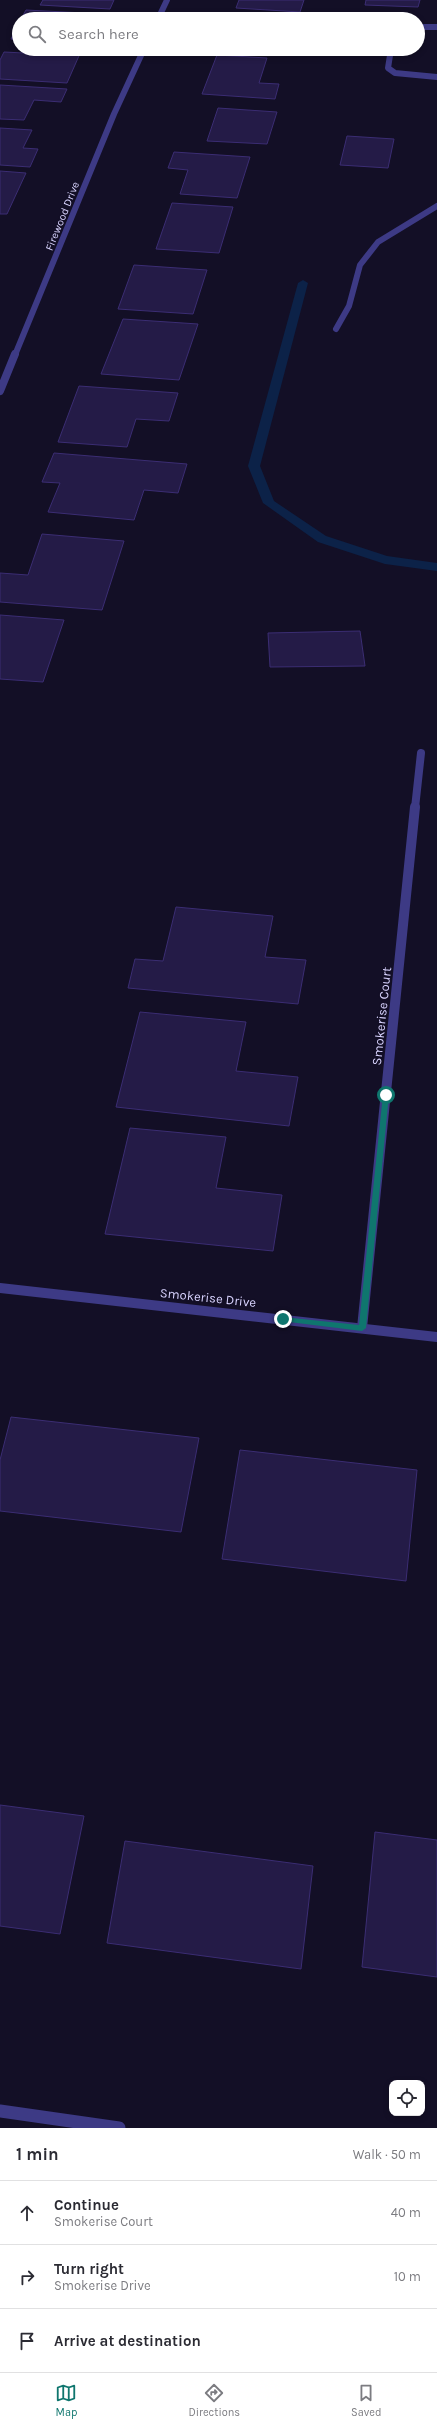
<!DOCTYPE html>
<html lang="en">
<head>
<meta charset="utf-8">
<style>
	body { margin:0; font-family:Karla,sans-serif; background:#f7f7f7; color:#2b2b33 }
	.controls { position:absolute; right:12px; bottom:12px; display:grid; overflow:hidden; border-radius:8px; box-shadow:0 2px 6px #0003 }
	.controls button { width:36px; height:36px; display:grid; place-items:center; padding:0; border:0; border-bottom:1px solid #e1e1e2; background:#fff; color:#2b2b33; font:20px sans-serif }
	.stop { position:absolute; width:12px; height:12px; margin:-9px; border:3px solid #0f766e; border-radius:50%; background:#fff }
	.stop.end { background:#0f766e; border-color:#fff; box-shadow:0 1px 4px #0008 }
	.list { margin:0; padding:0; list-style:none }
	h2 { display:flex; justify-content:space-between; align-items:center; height:52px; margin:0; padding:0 16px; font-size:17px }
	h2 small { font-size:13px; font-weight:400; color:#7c7c81 }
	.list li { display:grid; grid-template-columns:26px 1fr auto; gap:12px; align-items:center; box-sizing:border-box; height:64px; padding:0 16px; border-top:1px solid #e1e1e2 }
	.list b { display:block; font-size:15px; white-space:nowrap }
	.list p { margin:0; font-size:13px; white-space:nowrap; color:#7c7c81 }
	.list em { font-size:13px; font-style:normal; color:#7c7c81 }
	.icon { flex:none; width:22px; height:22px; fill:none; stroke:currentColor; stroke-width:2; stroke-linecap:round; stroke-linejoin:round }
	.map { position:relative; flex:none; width:437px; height:2128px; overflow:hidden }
	.search { position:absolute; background:#fff; box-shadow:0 2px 6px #0003; left:12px; right:12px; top:12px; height:44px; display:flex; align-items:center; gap:10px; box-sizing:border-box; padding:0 14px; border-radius:22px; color:#7c7c81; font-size:15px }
	.sheet { height:244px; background:#fff }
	nav { display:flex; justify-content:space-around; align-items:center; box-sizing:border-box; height:56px; border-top:1px solid #e1e1e2; background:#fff; font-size:11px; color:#7c7c81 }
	nav a { display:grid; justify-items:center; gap:2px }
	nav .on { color:#0f766e }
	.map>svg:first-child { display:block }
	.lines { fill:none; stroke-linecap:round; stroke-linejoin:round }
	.stream { fill:#0c2248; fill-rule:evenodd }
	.building { fill:#241b47; stroke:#3b2d73 }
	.lane { stroke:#3d3a85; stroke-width:6 }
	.street-far3 { stroke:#3d3a85; stroke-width:6 }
	.street-far2 { stroke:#3d3a85; stroke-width:8 }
	.street-far1 { stroke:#3d3a85; stroke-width:10 }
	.street { stroke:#3d3a85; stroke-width:13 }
	.route { fill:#0f766e }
	.labels { text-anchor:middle; stroke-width:3; stroke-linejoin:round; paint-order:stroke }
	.far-street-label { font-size:11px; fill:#d9d4ff; stroke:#130f26 }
	.street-label { font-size:13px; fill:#d9d4ff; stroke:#130f26 }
</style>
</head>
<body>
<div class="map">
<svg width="437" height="2128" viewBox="0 0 437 2128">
	<rect width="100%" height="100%" fill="#130f26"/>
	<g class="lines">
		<path class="stream" d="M303,280L308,283L260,466L274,501L326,536L387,556L437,563V571L385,564L318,542L263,503L248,466L298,283Z"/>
	</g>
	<g class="building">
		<path d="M43,0H114L110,9L40,5Z"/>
		<path d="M239,0H304L300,12L236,8Z"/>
		<path d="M366,0H420L418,7L365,5Z"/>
		<path d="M26,10L104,14L102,19H21Z"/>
		<path d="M224,14L306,18L222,19Z"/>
		<path d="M19,23V40L11,39Z"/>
		<path d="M26,49H82L67,83L0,79V60L4,52L24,53Z"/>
		<path d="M217,55L267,58L259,83L279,84L275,99L202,94Z"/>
		<path d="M0,85L67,89L61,102L34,100L24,120L0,119Z"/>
		<path d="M218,108L277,112L267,144L207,141Z"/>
		<path d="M0,128L32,130L23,148L38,149L30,167L0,165Z"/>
		<path d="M347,136L394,139L388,168L340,165Z"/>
		<path d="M174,152L250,157L237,198L180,194L188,170L168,168Z"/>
		<path d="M0,171L26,173L7,214H0Z"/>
		<path d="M172,203L233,207L219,253L156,249Z"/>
		<path d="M134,265L207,270L193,314L118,309Z"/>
		<path d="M123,319L198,324L179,380L101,374Z"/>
		<path d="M79,386L178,393L169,421L136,419L127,447L58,442Z"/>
		<path d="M54,453L187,464L178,493L144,490L134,520L48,512L60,483L42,482Z"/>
		<path d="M42,534L124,541L102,610L0,602V573L28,575Z"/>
		<path d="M0,615L64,620L43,682L0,679Z"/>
		<path d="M360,631L365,666L270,667L268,633Z"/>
		<path d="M176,907L273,916L265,957L306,960L298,1004L128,988L135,959L163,961Z"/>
		<path d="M140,1012L246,1022L236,1071L298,1077L289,1126L116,1107Z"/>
		<path d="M130,1128L226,1137L216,1188L282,1195L273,1251L105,1234Z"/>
		<path d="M11,1417L199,1438L181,1532L0,1511V1460Z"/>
		<path d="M240,1450L417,1470L406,1581L222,1559Z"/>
		<path d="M0,1805L84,1816L60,1934L0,1926Z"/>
		<path d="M375,1832L437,1840V1977L362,1967Z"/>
		<path d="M125,1841L313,1866L301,1969L107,1943Z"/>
	</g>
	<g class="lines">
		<g class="lane">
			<path d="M418,27H437"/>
			<path d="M391,49L388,68L395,73L437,77"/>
		</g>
		<g class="street-far3">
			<path d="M158,19L167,0"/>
			<path d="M336,329L349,306L360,265L378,242L437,206"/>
			<path d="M15,355L114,114L144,49"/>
		</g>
		<g class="street-far2">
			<path d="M0,391L15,354"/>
			<path d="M415,808L421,753"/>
		</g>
		<g class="street-far1">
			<path d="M0,1288L437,1337"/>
			<path d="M362,1328L415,807"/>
		</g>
		<path class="street" d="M0,2111L119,2128"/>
	</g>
	<path class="route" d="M383,1094L389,1095L366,1328L362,1331L281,1321V1317H283L359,1325Z"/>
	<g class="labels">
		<g class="far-street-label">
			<text transform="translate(62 216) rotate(-68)" y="4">Firewood Drive</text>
		</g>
		<g class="street-label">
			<text transform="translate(381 1016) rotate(-84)" y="5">Smokerise Court</text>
			<text transform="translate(208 1297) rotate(6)" y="5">Smokerise Drive</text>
		</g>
	</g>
</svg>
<div class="controls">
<button><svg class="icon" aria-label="locate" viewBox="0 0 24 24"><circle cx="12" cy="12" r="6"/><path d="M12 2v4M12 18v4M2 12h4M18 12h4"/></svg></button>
</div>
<div class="stop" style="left:386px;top:1095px"></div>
<div class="stop end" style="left:283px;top:1319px"></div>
<div class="search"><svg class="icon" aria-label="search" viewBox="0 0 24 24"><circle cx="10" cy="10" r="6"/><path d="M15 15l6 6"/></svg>Search here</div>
</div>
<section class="sheet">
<h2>1 min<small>Walk · 50 m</small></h2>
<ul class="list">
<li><svg class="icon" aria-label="ahead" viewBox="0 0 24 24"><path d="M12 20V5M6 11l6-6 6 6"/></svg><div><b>Continue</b><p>Smokerise Court</p></div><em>40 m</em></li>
<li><svg class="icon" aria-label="right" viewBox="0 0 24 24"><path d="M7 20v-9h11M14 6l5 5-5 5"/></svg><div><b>Turn right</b><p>Smokerise Drive</p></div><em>10 m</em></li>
<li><svg class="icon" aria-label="arrive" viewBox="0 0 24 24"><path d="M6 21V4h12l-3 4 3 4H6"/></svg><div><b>Arrive at destination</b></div></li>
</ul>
</section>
<nav>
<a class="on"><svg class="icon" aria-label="map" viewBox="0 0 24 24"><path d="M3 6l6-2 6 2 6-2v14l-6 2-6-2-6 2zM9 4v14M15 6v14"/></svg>Map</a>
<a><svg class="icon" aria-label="directions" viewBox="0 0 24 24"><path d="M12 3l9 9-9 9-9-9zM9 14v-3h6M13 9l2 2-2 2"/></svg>Directions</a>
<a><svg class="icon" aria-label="saved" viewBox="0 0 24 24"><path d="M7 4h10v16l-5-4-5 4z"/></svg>Saved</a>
</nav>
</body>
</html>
